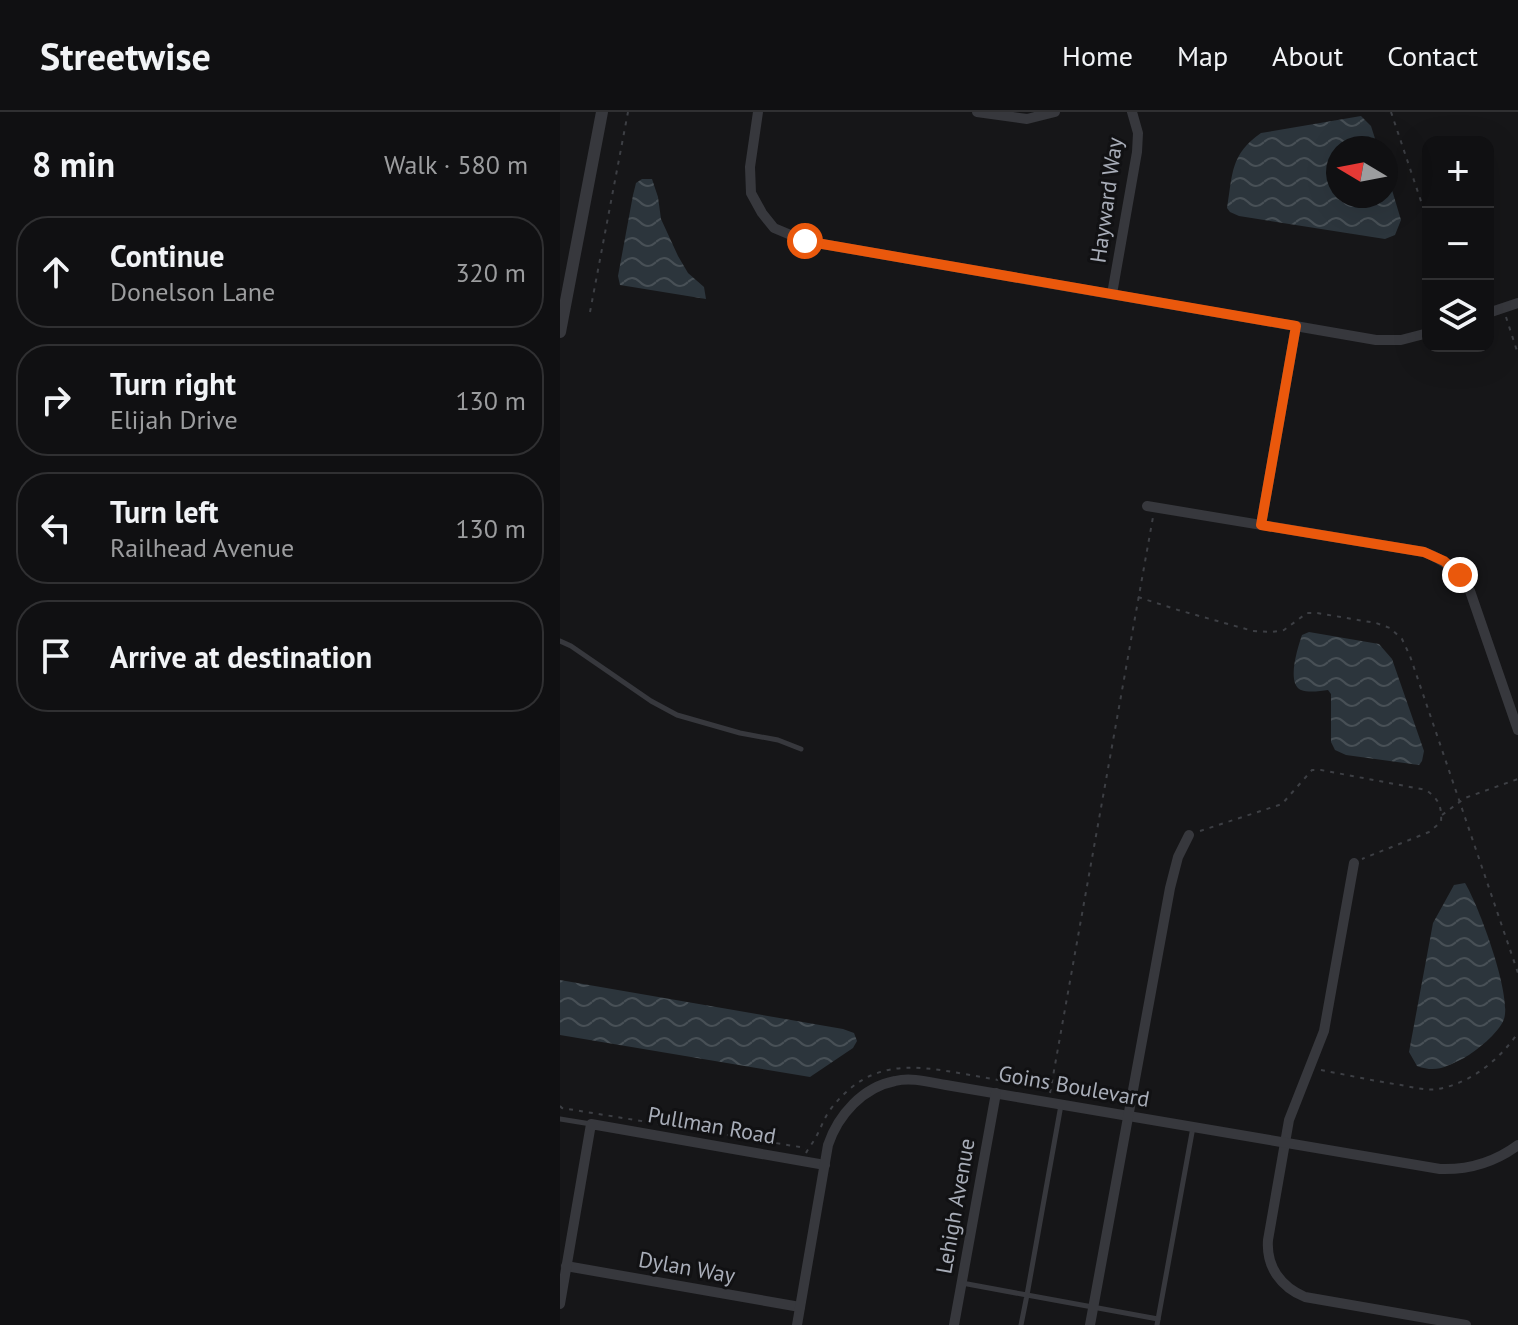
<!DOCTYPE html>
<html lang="en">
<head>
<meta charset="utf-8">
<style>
	body { margin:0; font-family:"PT Sans",sans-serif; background:#1e1e20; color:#f1f3f6 }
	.controls { position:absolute; right:24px; top:24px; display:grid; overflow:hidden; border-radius:16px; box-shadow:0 8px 32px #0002 }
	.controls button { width:72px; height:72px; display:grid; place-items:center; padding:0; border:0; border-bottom:2px solid #303032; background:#101012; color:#f1f3f6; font:40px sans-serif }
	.compass { position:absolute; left:766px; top:24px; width:72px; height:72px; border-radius:50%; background:#101012; box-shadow:0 8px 32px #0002; rotate:280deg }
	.stop { position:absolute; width:24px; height:24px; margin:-18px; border:6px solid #ea580c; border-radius:50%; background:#fff }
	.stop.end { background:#ea580c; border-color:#fff; box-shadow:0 2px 8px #0008 }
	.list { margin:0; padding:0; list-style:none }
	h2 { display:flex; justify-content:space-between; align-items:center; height:104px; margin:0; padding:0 32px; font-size:34px }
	h2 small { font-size:26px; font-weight:400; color:#9c9d9f }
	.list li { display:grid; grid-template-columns:52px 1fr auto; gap:24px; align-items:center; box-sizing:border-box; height:112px; margin:0 16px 16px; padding:0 16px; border:2px solid #303032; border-radius:32px }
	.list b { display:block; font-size:30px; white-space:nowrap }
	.list p { margin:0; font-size:26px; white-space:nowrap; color:#9c9d9f }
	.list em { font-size:26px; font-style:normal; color:#9c9d9f }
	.icon { flex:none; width:44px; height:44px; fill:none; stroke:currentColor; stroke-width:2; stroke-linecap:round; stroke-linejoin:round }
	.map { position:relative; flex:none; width:958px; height:1213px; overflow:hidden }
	header { display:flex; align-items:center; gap:48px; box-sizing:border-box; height:112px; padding:0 40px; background:#101012; border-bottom:2px solid #303032 }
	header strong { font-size:38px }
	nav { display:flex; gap:44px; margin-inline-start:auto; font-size:28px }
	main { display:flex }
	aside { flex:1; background:#101012 }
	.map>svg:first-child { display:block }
	.water { fill:url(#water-waves) }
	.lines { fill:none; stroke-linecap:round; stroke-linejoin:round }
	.path { stroke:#3d3f44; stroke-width:2; stroke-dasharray:4 6; stroke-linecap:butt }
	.service { stroke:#37383d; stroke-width:5 }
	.minor { stroke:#37383d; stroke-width:10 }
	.tertiary { stroke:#37383d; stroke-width:12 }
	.route { stroke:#ea580c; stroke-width:10 }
	.labels { text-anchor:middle; stroke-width:6; stroke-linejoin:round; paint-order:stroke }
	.street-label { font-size:22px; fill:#a8adb8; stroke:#111113 }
</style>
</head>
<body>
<header>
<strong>Streetwise</strong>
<nav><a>Home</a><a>Map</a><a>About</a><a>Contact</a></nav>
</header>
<main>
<aside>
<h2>8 min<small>Walk · 580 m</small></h2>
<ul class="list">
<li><svg class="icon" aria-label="ahead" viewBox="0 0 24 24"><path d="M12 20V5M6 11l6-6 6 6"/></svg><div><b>Continue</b><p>Donelson Lane</p></div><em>320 m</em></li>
<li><svg class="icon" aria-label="right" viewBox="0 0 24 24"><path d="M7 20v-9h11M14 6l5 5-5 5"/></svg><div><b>Turn right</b><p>Elijah Drive</p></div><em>130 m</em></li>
<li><svg class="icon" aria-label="left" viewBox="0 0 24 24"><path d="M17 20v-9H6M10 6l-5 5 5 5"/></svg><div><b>Turn left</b><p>Railhead Avenue</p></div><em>130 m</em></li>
<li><svg class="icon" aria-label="arrive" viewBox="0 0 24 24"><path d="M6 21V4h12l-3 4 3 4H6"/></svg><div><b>Arrive at destination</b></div></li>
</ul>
</aside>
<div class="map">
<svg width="958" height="1213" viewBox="0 0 958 1213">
	<defs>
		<pattern id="water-waves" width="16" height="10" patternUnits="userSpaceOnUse" patternTransform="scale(2)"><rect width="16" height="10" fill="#2c353c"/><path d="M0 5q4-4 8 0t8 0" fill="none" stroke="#485056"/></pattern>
	</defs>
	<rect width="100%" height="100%" fill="#161618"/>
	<g class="water">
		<path d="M801,4L811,14L818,36H778V84H826V58L841,108L835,123L825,127L679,104L670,100L667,96C673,61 670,43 701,21Z"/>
		<path d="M82,67H92L98,85L101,107L118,144L128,161L144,175L146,187L60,173L58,164L73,83L76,71Z"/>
		<path d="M749,520L819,532L832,547L864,639L862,649L859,653L786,643L775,638L771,630V582L768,578C760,579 749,581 741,578C726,571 738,535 742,523Z"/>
		<path d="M905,771C919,794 952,883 944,907C939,921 916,939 904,946C886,955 876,961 857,954L849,940L873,811L894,773Z"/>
		<path d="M0,868L283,917L294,921L297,929L293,936L250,965L0,923Z"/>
	</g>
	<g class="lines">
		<g class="path">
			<path d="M831,0L868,110"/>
			<path d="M30,200L68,0"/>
			<path d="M946,205L958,242"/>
			<path d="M578,485L618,498L693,519L712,520L724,518L747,501H757L816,511L830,516L842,527L850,544L958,861"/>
			<path d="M882,703L905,686L958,667"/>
			<path d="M640,719L722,692L752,658H761L866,678C879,687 882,695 881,710L869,720L802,747"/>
			<path d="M761,958C787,963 814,969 841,973C852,975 866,979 878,977C911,971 939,948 958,921"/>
			<path d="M490,981L593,405"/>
			<path d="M0,994L2,996L246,1036"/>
			<path d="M246,1041C249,1035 253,1031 256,1025C261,1016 264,1006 270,998C308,948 349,952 404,962C433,967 461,972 490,977"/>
		</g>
		<g class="service">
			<path d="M0,529L11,534L91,589L117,603L180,621L218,628L241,637"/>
			<path d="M501,993L467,1183L598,1207"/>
			<path d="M0,1007L31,1012"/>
			<path d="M402,1171L467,1183L461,1213"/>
			<path d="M597,1213L633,1015"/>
		</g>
		<g class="minor">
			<path d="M198,0L190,55L191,81L202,101L214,116L245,129L816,228H841L868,221"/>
			<path d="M417,0L467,7L495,0"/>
			<path d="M552,182L577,40L578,21L572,0"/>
			<path d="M928,201L958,191"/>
			<path d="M587,394L864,440C885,448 900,460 910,479L958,618"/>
			<path d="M701,413L736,214"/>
			<path d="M794,751L764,919L729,1008L708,1128C706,1155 721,1175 745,1185L906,1213"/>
			<path d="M6,1154L240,1195"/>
			<path d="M0,1192L31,1012L265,1053"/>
			<path d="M237,1213L268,1033C278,1003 303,975 335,969C351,965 369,970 386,973L880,1057C908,1058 935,1050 958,1033"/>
			<path d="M394,1213L436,981"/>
			<path d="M530,1213L610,776L618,745L629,723"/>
		</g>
		<path class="tertiary" d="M0,220L42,0"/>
	</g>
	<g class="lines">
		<path class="route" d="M245,129L736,214L701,413L864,440L884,449L900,463"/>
	</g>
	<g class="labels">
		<g class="street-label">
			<text transform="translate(546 88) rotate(-82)" y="8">Hayward Way</text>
			<text transform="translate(514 974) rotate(10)" y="8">Goins Boulevard</text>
			<text transform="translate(152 1013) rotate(10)" y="8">Pullman Road</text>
			<text transform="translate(395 1094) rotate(-80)" y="8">Lehigh Avenue</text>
			<text transform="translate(127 1155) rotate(10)" y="8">Dylan Way</text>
		</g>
	</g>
</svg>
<div class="controls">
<button>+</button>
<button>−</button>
<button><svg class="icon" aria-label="layers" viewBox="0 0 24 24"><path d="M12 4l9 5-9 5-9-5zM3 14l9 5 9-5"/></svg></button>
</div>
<svg class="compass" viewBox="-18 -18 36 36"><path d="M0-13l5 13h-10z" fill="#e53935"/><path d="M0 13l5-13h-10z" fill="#9c9d9f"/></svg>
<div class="stop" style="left:245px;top:129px"></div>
<div class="stop end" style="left:900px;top:463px"></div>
</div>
</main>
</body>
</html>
